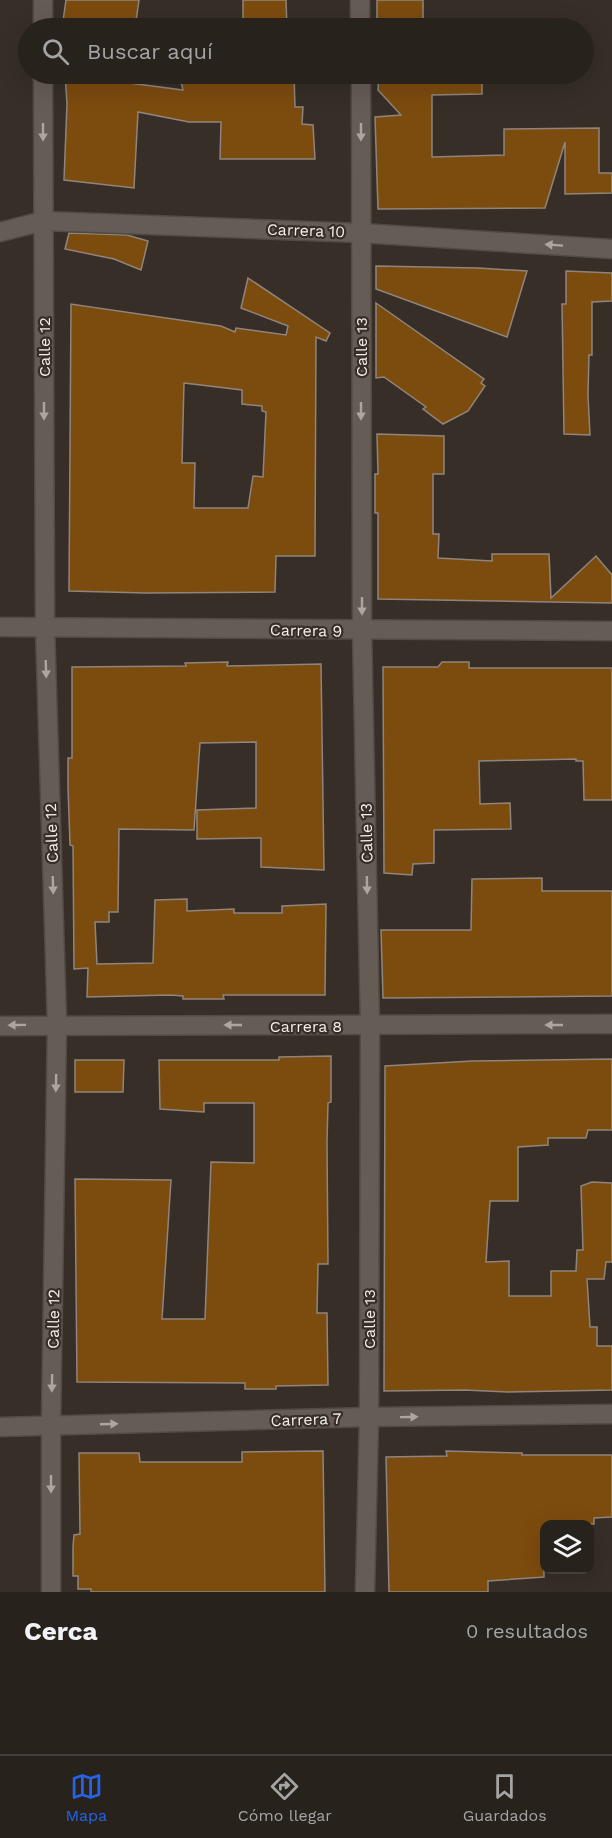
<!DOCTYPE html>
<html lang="es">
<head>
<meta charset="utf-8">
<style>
	body { margin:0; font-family:"Work Sans",sans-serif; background:#342f2a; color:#f1f3f6 }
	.controls { position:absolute; right:18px; bottom:18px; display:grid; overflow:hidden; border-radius:12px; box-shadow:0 6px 24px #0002 }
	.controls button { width:54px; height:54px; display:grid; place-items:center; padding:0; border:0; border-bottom:2px solid #443f3b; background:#28221d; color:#f1f3f6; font:30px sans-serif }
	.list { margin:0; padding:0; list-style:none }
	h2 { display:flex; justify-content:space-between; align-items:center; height:78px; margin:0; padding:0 24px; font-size:26px }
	h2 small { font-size:20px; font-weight:400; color:#a5a4a4 }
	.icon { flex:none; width:33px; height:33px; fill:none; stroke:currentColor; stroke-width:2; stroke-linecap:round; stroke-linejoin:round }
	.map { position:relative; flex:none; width:612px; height:1592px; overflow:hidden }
	.search { position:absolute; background:#28221d; box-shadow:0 6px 24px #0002; left:18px; right:18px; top:18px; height:66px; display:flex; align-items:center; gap:15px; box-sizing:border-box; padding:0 21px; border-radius:33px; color:#a5a4a4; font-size:22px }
	.sheet { height:162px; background:#28221d }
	nav { display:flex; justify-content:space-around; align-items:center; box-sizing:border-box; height:84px; border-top:2px solid #443f3b; background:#28221d; font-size:16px; color:#a5a4a4 }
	nav a { display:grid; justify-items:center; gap:3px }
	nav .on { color:#2563eb }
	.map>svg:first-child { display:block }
	.building { fill:#7c4b0e; stroke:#8f857d; stroke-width:1.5; fill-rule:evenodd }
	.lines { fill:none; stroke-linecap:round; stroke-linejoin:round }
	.street-casing { stroke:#504b44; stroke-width:21 }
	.street { stroke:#655c55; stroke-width:18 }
	.oneway { fill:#aca5a0 }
	.labels { text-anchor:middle; stroke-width:4.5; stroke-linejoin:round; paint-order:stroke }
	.street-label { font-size:16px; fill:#f3eeea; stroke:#362e27 }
</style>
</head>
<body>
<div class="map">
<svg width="612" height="1592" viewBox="0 0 612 1592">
	<rect width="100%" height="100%" fill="#362e27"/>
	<g class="building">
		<path d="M66,0H139L135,28H62Z"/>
		<path d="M243,0H286L287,28H243Z"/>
		<rect x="377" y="0" width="46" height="28"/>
		<path d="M65,74H99V79L183,90L181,82L261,83V74H294L295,107H303L302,124L313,125L315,159H220L221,122H189L138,112L134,188L64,180L67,104Z"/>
		<path d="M379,74H482V94L432,95V157L504,155V129L599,128V173H612V193L565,194V142L545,208L378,209L375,117L401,115L378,90Z"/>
		<path d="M69,233L127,235L148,241L141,270L114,259L65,249Z"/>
		<path d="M376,266L478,268L527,271L507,337L376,289Z"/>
		<path d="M566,271L612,273V301L592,302V355H589L588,395L590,435L564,434L562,304H566Z"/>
		<path d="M248,278L330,333L326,341L316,337L315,556H276L275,592L145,593L69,591L71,304L221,326L235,332L236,328L286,335L288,326L241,308ZM184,383L242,390V404L262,406V411L266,412L263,477L253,476L248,508H194L195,463H182Z"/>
		<path d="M376,303L484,379L481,383L485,386L468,411L443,424L423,409L426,407L384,377L376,378Z"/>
		<path d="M377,434L444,436V474H433V534H439L438,558L492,561V554H549L551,598L596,556L612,575V603L378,599V513H375V474H378Z"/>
		<path d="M228,662L227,666L321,664L324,870L261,867V838L197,839V810L256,808V742L200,743L194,830L119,829L118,912H109V922H95L97,964L153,963L155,900L187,899V911L234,909V913H282V906L326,904L325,995H223L224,999H183V996L170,995L87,997L88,968L74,969L73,846L70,845L68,787V758H72V667L186,666L185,663Z"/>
		<path d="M442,662H469V668H612V800H584L583,761H576V759L479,761L480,804L510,803L511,829L434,830V863L413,864L412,875L384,873L383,667H438Z"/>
		<path d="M542,878V891H612V996L383,998L381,930H471L472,879Z"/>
		<path d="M331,1056V1102L328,1103L327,1142L328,1264H318L317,1313H327L328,1385L276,1386V1389H245V1383L77,1382L75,1179L171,1180L162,1319H205L211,1162L254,1163V1103H204V1112L160,1109L159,1060H279V1057Z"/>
		<path d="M612,1059V1130H588L586,1138H548V1145L518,1147V1201H490L486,1262L509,1261V1296H551V1271H576L577,1250H583L581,1186L592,1182L612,1183V1262H606L604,1279H587L590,1327H597V1346H612V1390L508,1392L464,1390L384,1391L385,1066L472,1061Z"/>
		<path d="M75,1060H124L123,1092H75Z"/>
		<path d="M323,1451L325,1592H91V1589H78V1576H73V1547L74,1535L80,1534L79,1453H139L140,1462H242V1452Z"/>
		<path d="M446,1451L522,1453V1455H612V1517L594,1518V1524H544V1577L488,1581V1592H389L386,1457L447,1456Z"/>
	</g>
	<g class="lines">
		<g class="street-casing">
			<g id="street">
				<path d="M43,0V28"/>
				<path d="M360,0V28"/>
				<path d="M43,74L45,627L57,1024L51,1426V1592"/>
				<path d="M361,74L362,631L370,1026L369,1417L365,1592"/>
				<path d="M0,232L43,221L361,233L612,249"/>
				<path d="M0,627L612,631"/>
				<path d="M0,1026L612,1024"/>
				<path d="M0,1427L369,1417L612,1414"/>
			</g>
		</g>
		<use href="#street" class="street"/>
	</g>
	<defs><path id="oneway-solid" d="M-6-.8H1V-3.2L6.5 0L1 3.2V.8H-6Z" transform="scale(1.5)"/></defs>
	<g class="oneway">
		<use href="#oneway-solid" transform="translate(43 132) rotate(90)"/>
		<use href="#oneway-solid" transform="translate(361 132) rotate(90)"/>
		<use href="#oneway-solid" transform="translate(554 245) rotate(-176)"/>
		<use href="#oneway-solid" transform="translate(44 411) rotate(90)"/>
		<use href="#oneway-solid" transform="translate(361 411) rotate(90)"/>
		<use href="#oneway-solid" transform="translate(362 606) rotate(90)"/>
		<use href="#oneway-solid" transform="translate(46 669) rotate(88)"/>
		<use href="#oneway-solid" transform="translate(53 885) rotate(88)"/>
		<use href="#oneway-solid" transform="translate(367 885) rotate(89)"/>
		<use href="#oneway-solid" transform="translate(17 1025) rotate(179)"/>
		<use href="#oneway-solid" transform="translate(233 1025) rotate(-180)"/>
		<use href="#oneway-solid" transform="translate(554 1025) rotate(180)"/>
		<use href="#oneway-solid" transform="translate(56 1083) rotate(91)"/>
		<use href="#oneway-solid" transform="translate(52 1383) rotate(91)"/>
		<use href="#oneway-solid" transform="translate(409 1417) rotate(-1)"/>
		<use href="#oneway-solid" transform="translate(109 1424) rotate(-2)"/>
		<use href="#oneway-solid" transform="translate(51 1484) rotate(90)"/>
	</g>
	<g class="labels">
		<g class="street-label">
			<text transform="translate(306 230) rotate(2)" y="6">Carrera 10</text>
			<text transform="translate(44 347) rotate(-90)" y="6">Calle 12</text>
			<text transform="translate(361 347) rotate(-90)" y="6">Calle 13</text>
			<text transform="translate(306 630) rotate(1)" y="6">Carrera 9</text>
			<text transform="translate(51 833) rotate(-92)" y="6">Calle 12</text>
			<text transform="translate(366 833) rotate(-91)" y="6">Calle 13</text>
			<text x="306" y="1032">Carrera 8</text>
			<text transform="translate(53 1319) rotate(-89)" y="6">Calle 12</text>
			<text transform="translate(369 1319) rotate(-90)" y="6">Calle 13</text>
			<text transform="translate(306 1419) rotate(-2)" y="6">Carrera 7</text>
		</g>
	</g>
</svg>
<div class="controls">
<button><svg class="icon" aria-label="layers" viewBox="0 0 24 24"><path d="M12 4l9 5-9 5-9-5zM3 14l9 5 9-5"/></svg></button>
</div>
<div class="search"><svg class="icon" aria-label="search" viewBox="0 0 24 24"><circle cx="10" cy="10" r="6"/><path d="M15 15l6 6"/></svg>Buscar aquí</div>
</div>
<section class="sheet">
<h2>Cerca<small>0 resultados</small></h2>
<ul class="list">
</ul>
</section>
<nav>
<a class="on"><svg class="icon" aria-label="map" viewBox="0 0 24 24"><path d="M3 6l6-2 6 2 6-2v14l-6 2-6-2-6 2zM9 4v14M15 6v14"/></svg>Mapa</a>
<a><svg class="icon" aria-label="directions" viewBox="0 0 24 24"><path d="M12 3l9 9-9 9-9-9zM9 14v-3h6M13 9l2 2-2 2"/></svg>Cómo llegar</a>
<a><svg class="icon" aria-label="saved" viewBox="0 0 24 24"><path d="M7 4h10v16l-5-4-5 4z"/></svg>Guardados</a>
</nav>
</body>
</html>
